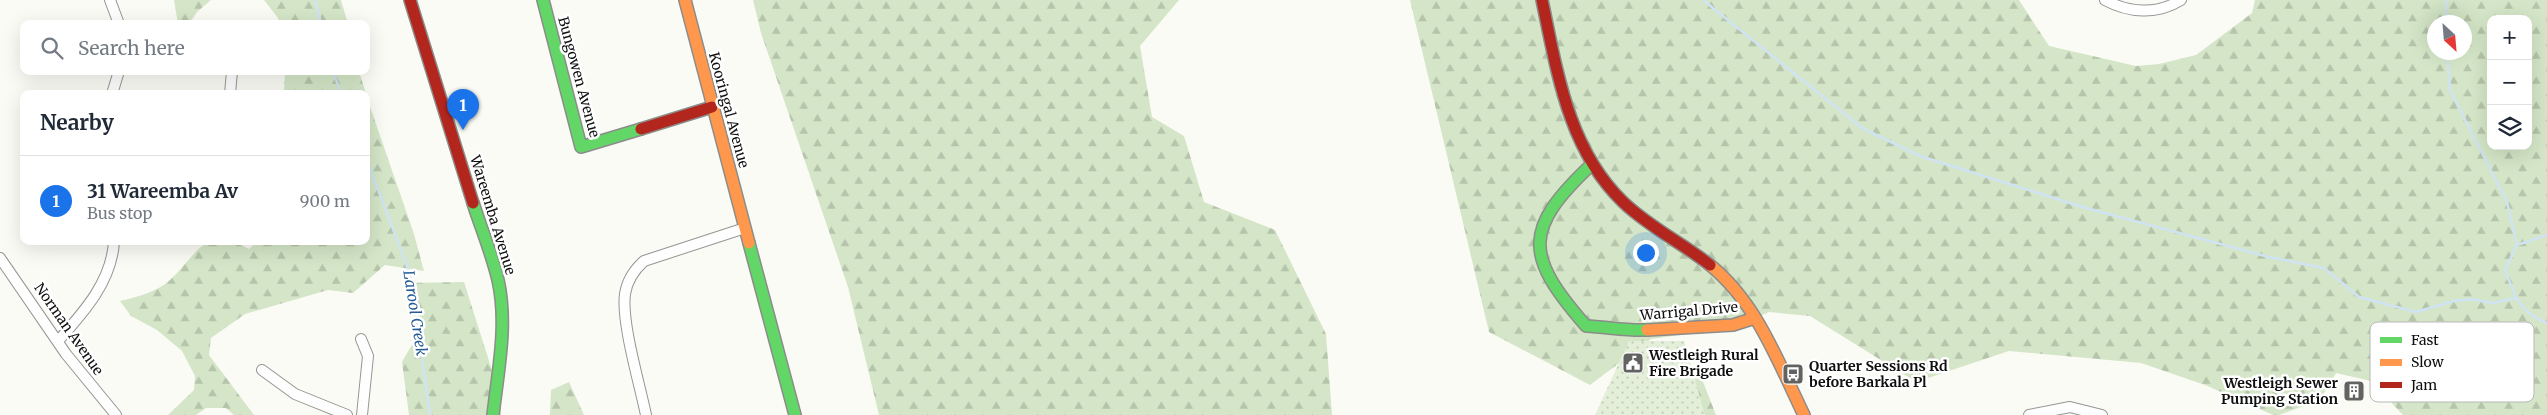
<!DOCTYPE html>
<html lang="en">
<head>
<meta charset="utf-8">
<style>
	body { margin:0; font-family:Merriweather,serif; background:#f2f2f3; color:#1f2937 }
	.controls { position:absolute; right:15px; top:15px; display:grid; overflow:hidden; border-radius:10px; box-shadow:0 5px 20px #0002 }
	.controls button { width:45px; height:45px; display:grid; place-items:center; padding:0; border:0; border-bottom:1px solid #e0e1e3; background:#fff; color:#1f2937; font:25px sans-serif }
	.compass { position:absolute; left:2427px; top:15px; width:45px; height:45px; border-radius:50%; background:#fff; box-shadow:0 5px 20px #0002; rotate:154deg }
	.you { position:absolute; left:1645px; top:252px; width:18px; height:18px; margin:-12px; border:4px solid #fff; border-radius:50%; background:#1a73e8; box-shadow:0 0 0 8px #1a73e833 }
	.badge { display:grid; place-items:center; width:32px; height:32px; border-radius:50%; background:#1a73e8; color:#fff; font-size:16px; font-weight:700 }
	.pin { position:absolute; translate:-50% -41px; filter:drop-shadow(0 1px 2px #0008) }
	.pin::after { content:''; position:absolute; top:26px; width:18px; height:15px; background:inherit; clip-path:polygon(0 0,100% 0,50% 100%) }
	.list { margin:0; padding:0; list-style:none }
	h2 { display:flex; justify-content:space-between; align-items:center; height:65px; margin:0; padding:0 20px; font-size:21px }
	h2 small { font-size:16px; font-weight:400; color:#747a83 }
	.list li { display:grid; grid-template-columns:32px 1fr auto; gap:15px; align-items:center; box-sizing:border-box; height:90px; padding:0 20px; border-top:1px solid #e0e1e3 }
	.list b { display:block; font-size:19px; white-space:nowrap }
	.list p { margin:0; font-size:16px; white-space:nowrap; color:#747a83 }
	.list em { font-size:16px; font-style:normal; color:#747a83 }
	.icon { flex:none; width:28px; height:28px; fill:none; stroke:currentColor; stroke-width:2; stroke-linecap:round; stroke-linejoin:round }
	.map { position:relative; flex:none; width:2547px; height:415px; overflow:hidden }
	.search { position:absolute; background:#fff; box-shadow:0 5px 20px #0002; left:20px; top:20px; width:350px; height:55px; display:flex; align-items:center; gap:12px; box-sizing:border-box; padding:0 18px; border-radius:10px; color:#747a83; font-size:19px }
	.panel { position:absolute; background:#fff; box-shadow:0 5px 20px #0002; left:20px; top:90px; width:350px; height:155px; border-radius:10px }
	.map>svg:first-child { display:block }
	.forest { fill:url(#forest-firs); fill-rule:evenodd }
	.park { fill:url(#park-dots) }
	.lines { fill:none; stroke-linecap:round; stroke-linejoin:round }
	.stream { stroke:#d0e3f2; stroke-width:2.5 }
	.street-casing { stroke:#959593; stroke-width:12 }
	.fast-casing { stroke:#8c8c8a; stroke-width:14 }
	.slow-casing { stroke:#8c8c8a; stroke-width:14 }
	.jam-casing { stroke:#8c8c8a; stroke-width:14 }
	.street { stroke:#fefefe; stroke-width:10 }
	.fast { stroke:#63d668; stroke-width:11 }
	.slow { stroke:#ff974d; stroke-width:11 }
	.jam { stroke:#b3261e; stroke-width:11 }
	.labels { text-anchor:middle; stroke-width:5; stroke-linejoin:round; paint-order:stroke }
	.street-label { font-size:14px; fill:#0f0f0f; stroke:#fff }
	.poi-label { font-size:14px; font-weight:bold; fill:#0f0f0f; stroke:#fff; text-anchor:start }
	.water-label { font-size:15px; font-style:italic; fill:#255c95; stroke:#fff }
	.key { fill:#fff; stroke:#b7b7b7; stroke-width:1 }
	.key-label { font-size:14px; fill:#0f0f0f }
</style>
</head>
<body>
<div class="map">
<svg width="2547" height="415" viewBox="0 0 2547 415">
	<defs>
		<pattern id="forest-firs" width="22" height="20" patternUnits="userSpaceOnUse" patternTransform="scale(1.25)"><rect width="22" height="20" fill="#d4e6c7"/><path d="M5 1l3.5 6h-7zM16 11l3.5 6h-7z" fill="#b5c4aa"/></pattern>
		<pattern id="park-dots" width="8" height="8" patternUnits="userSpaceOnUse" patternTransform="scale(1.25)"><rect width="8" height="8" fill="#e3efd8"/><path d="M2 2h.1M6 6h.1" fill="none" stroke="#c2ccb8" stroke-width="1.8" stroke-linecap="round"/></pattern>
	</defs>
	<rect width="100%" height="100%" fill="#fbfbf6"/>
	<g class="forest">
		<path d="M174,0H211L197,12L189,24H178Z"/>
		<path d="M264,0H341L348,24H279L278,18Z"/>
		<path d="M753,0H1179L1140,46L1152,117L1184,136L1204,202L1275,230L1326,334L1332,415H879L848,287L761,33Z"/>
		<path d="M1410,0H2019L2049,46L2136,66L2159,64L2196,55L2252,13L2255,0H2547V415H2403L2371,381L2336,373L2320,400L2279,415H2273L2205,385L2141,363L2009,351L1916,382L1810,316L1769,312L1760,316L1752,325L1651,339L1590,385L1489,332ZM2491,19H2528V146H2491ZM2434,22H2464V52H2434Z"/>
		<path d="M285,71H359L366,94H284Z"/>
		<path d="M366,95L414,234L424,271L385,265L353,293L328,290L245,314L211,338L209,355L254,415H234L226,408H206L196,415H168L194,390L195,376L182,351L157,330L131,316L120,301C137,297 157,292 170,280C198,254 203,225 249,249L258,241H366Z"/>
		<path d="M464,282L497,386L501,415H409L402,362L422,327L406,283Z"/>
		<path d="M1700,374L1716,415H1632L1658,382Z"/>
		<path d="M569,382L584,415H550L551,390Z"/>
	</g>
	<path class="park" d="M1629,341H1684L1705,415H1595Z"/>
	<g class="lines">
		<g class="stream">
			<path d="M315,0L321,24"/>
			<path d="M1703,0L1862,128L1920,156L2086,208L2269,257L2324,268L2359,297L2416,312L2454,301L2472,299L2492,303L2516,298"/>
			<path d="M2446,22V0"/>
			<path d="M2447,52L2450,90L2507,202L2517,245"/>
			<path d="M333,71L341,94"/>
			<path d="M366,158L410,274L430,415"/>
			<path d="M2547,235L2517,245L2505,270C2515,296 2519,312 2547,323"/>
		</g>
		<g class="street-casing">
			<g id="street">
				<path d="M110,0L119,24"/>
				<path d="M2105,0C2129,13 2157,15 2181,0"/>
				<path d="M112,94L119,71"/>
				<path d="M230,94L232,71"/>
				<path d="M0,258L66,354L116,415"/>
				<path d="M361,339L368,356L362,415"/>
				<path d="M58,341C84,312 112,281 114,241"/>
				<path d="M262,370L295,394L347,415"/>
				<path d="M646,415C640,385 621,322 625,294C627,281 634,270 644,261L745,228"/>
				<path d="M2029,415L2070,407L2102,415"/>
			</g>
		</g>
		<g class="fast-casing">
			<g id="fast">
				<path d="M543,0L581,147L641,129"/>
				<path d="M1592,164C1523,229 1524,255 1586,326C1607,327 1627,331 1647,330"/>
				<path d="M473,203C481,228 492,254 498,280C508,324 498,371 493,415"/>
				<path d="M749,243L795,415"/>
			</g>
		</g>
		<g class="slow-casing">
			<g id="slow">
				<path d="M685,0L749,243"/>
				<path d="M1710,265C1757,303 1778,362 1804,415"/>
				<path d="M1647,330L1733,325L1755,318"/>
			</g>
		</g>
		<g class="jam-casing">
			<g id="jam">
				<path d="M410,0L473,203"/>
				<path d="M1542,0C1557,71 1568,149 1623,202C1649,227 1682,243 1710,265"/>
				<path d="M641,129L712,107"/>
			</g>
		</g>
		<use href="#street" class="street"/>
		<use href="#fast" class="fast"/>
		<use href="#slow" class="slow"/>
		<use href="#jam" class="jam"/>
	</g>
	<defs>
		<g id="civic-square" transform="scale(1.125)"><rect x="-9" y="-9" width="18" height="18" rx="4" fill="#626260" stroke="#fff"/><path d="M-.6-6.5H3V-4.5H.6V-3L4-1V1h2V6H-6V1h2V-1L-.6-3ZM-1.2 2.5V6h2.4V2.5Z" fill="#fff"/></g>
		<g id="bus-square" transform="scale(1.125)"><rect x="-9" y="-9" width="18" height="18" rx="4" fill="#626260" stroke="#fff"/><path d="M-5-6H5V4H4V6H2V4H-2V6H-4V4H-5ZM-3.5-4V0h7V-4ZM-3.5 1.2v1.5H-2V1.2ZM2 1.2v1.5H3.5V1.2Z" fill="#fff"/></g>
		<g id="building-square" transform="scale(1.125)"><rect x="-9" y="-9" width="18" height="18" rx="4" fill="#626260" stroke="#fff"/><path d="M-4-6H4V6H1V3H-1V6H-4ZM-2.5-4.3h1.7v1.8h-1.7ZM.8-4.3h1.7v1.8H.8ZM-2.5-1h1.7V.8h-1.7ZM.8-1h1.7V.8H.8Z" fill="#fff"/></g>
	</defs>
	<g fill-rule="evenodd">
		<use href="#civic-square" x="1633" y="363"/>
		<use href="#bus-square" x="1793" y="374"/>
		<use href="#building-square" x="2354" y="391"/>
	</g>
	<g class="labels">
		<g class="street-label">
			<text transform="translate(579 77) rotate(75)" y="5">Bungowen Avenue</text>
			<text transform="translate(729 110) rotate(75)" y="5">Kooringal Avenue</text>
			<text transform="translate(493 215) rotate(73)" y="5">Wareemba Avenue</text>
			<text transform="translate(1689 311) rotate(-5)" y="5">Warrigal Drive</text>
			<text transform="translate(69 329) rotate(55)" y="5">Norman Avenue</text>
		</g>
		<g class="poi-label">
			<text x="1649" y="360">Westleigh Rural<tspan x="1649" dy="16">Fire Brigade</tspan></text>
			<text x="1809" y="371">Quarter Sessions Rd<tspan x="1809" dy="16">before Barkala Pl</tspan></text>
			<text x="2338" y="388" text-anchor="end">Westleigh Sewer<tspan x="2338" dy="16">Pumping Station</tspan></text>
		</g>
		<g class="water-label">
			<text transform="translate(415 313) rotate(81)" y="5">Larool Creek</text>
		</g>
	</g>
	<rect x="2370" y="322" width="164" height="80" rx="8" class="key"/>
	<rect x="2380" y="337" width="22" height="6" fill="#63d668"/>
	<rect x="2380" y="359" width="22" height="7" fill="#ff974d"/>
	<rect x="2380" y="382" width="22" height="6" fill="#b3261e"/>
	<g class="key-label">
		<text x="2411" y="345">Fast</text>
		<text x="2411" y="367">Slow</text>
		<text x="2411" y="390">Jam</text>
	</g>
</svg>
<div class="controls">
<button>+</button>
<button>−</button>
<button><svg class="icon" aria-label="layers" viewBox="0 0 24 24"><path d="M12 4l9 5-9 5-9-5zM3 14l9 5 9-5"/></svg></button>
</div>
<svg class="compass" viewBox="-18 -18 36 36"><path d="M0-13l5 13h-10z" fill="#e53935"/><path d="M0 13l5-13h-10z" fill="#747a83"/></svg>
<div class="you"></div>
<div class="pin badge" style="left:463px;top:130px">1</div>
<div class="search"><svg class="icon" aria-label="search" viewBox="0 0 24 24"><circle cx="10" cy="10" r="6"/><path d="M15 15l6 6"/></svg>Search here</div>
<section class="panel">
<h2>Nearby<small></small></h2>
<ul class="list">
<li><span class="badge">1</span><div><b>31 Wareemba Av</b><p>Bus stop</p></div><em>900 m</em></li>
</ul>
</section>
</div>
</body>
</html>
